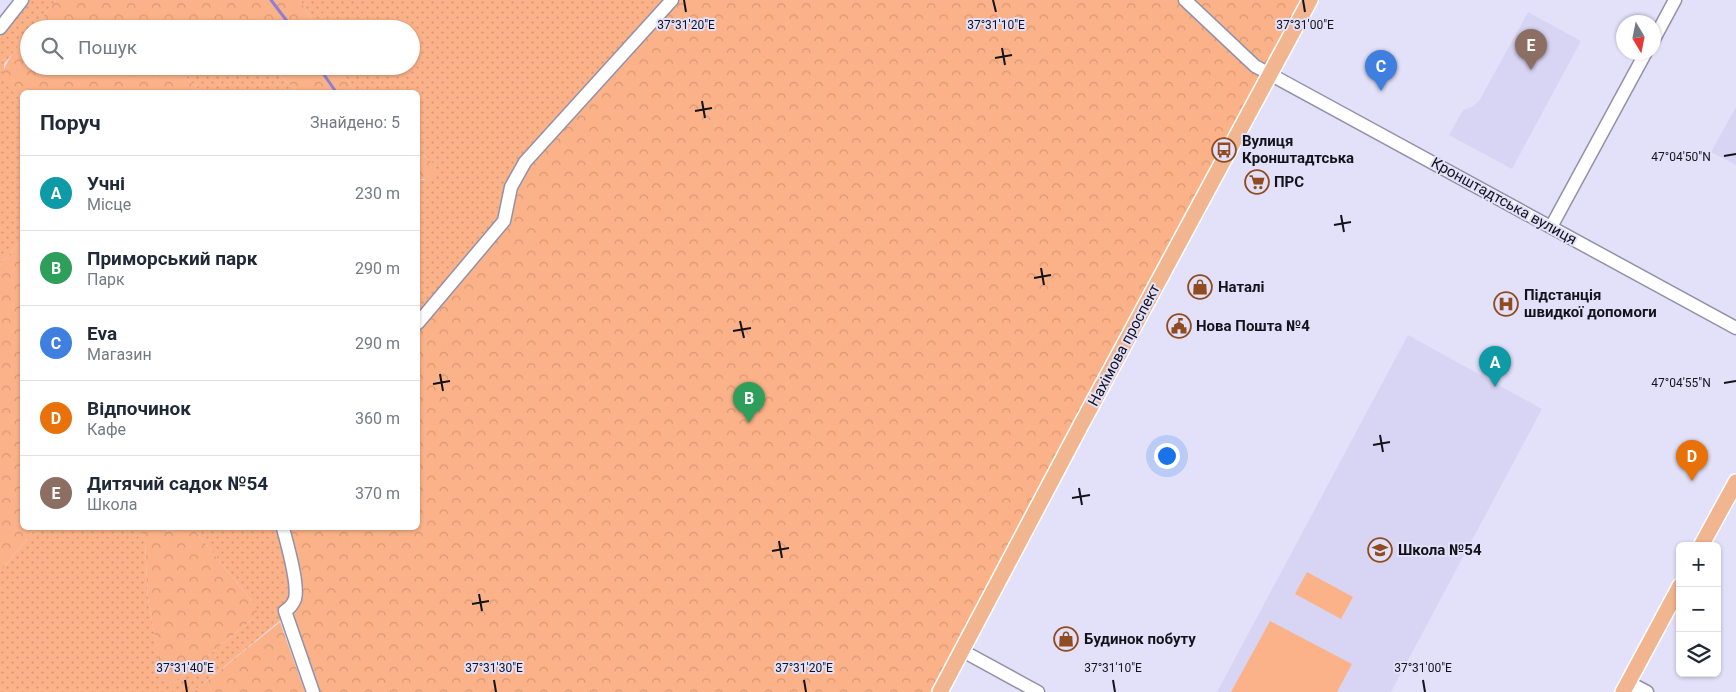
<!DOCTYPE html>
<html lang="uk">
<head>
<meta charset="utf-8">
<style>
	body { margin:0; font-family:Roboto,sans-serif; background:#f6f6f7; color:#1f2937 }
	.controls { position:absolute; right:15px; bottom:15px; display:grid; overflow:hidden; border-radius:8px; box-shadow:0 1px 4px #0004 }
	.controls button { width:45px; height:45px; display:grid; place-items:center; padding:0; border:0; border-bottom:1px solid #e0e1e3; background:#fff; color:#1f2937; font:25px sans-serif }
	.compass { position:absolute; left:1616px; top:15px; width:45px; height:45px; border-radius:50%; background:#fff; box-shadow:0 1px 4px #0004; rotate:170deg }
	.you { position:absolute; left:1166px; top:455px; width:18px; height:18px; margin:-12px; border:4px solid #fff; border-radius:50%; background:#1a73e8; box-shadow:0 0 0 8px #1a73e833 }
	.badge { display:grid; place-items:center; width:32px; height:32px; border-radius:50%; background:#b45309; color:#fff; font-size:16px; font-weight:700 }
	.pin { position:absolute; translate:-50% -41px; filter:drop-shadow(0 1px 2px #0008) }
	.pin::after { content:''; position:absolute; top:26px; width:18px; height:15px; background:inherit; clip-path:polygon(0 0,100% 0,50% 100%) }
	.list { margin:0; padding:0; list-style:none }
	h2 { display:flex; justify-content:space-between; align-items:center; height:65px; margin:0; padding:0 20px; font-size:21px }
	h2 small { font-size:16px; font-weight:400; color:#747a83 }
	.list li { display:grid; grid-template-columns:32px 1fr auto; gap:15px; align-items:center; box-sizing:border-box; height:75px; padding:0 20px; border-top:1px solid #e0e1e3 }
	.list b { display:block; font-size:19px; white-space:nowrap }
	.list p { margin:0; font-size:16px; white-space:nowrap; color:#747a83 }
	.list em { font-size:16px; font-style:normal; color:#747a83 }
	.icon { flex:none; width:28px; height:28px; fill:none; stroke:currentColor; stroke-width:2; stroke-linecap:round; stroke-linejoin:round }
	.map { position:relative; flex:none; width:1736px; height:692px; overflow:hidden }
	.search { position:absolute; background:#fff; box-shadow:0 1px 4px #0004; left:20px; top:20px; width:400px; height:55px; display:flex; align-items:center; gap:12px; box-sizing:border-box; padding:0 18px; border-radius:28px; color:#747a83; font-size:19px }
	.panel { position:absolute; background:#fff; box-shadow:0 1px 4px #0004; left:20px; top:90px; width:400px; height:440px; border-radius:8px }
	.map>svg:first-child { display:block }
	.built { fill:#d8d5f4 }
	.grass { fill:url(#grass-dots) }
	.forest { fill:url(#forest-crowns) }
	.garden { fill:#fcb288 }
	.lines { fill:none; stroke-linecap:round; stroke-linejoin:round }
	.stream { stroke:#8d7fd3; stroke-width:3 }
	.minor-casing { stroke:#9391a8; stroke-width:15 }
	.major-casing { stroke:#fff; stroke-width:18 }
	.minor { stroke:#fff; stroke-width:12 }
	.major { stroke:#f1b58f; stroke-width:15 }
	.ticks { fill:none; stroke:#14131b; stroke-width:2 }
	.labels { text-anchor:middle; stroke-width:4; stroke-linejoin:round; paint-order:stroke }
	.poi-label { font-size:15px; font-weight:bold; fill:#14131b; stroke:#e3e1f9; text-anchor:start }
	.street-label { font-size:15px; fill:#14131b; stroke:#e3e1f9 }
	.ticks-label { font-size:12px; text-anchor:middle; fill:#14131b; stroke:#e3e1f9; stroke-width:4; stroke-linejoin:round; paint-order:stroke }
</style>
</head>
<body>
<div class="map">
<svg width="1736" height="692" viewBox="0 0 1736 692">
	<defs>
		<pattern id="grass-dots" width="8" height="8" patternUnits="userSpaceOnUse" patternTransform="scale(1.25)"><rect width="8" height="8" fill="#fcb288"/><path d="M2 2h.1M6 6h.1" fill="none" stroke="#d79875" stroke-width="1.8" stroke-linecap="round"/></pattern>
		<pattern id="forest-crowns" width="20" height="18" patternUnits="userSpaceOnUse" patternTransform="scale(1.25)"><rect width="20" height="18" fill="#fcb288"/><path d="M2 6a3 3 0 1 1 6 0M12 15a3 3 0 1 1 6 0" fill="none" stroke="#d79875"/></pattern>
	</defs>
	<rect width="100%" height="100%" fill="#e3e1f9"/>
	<g class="built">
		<path d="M1528,12L1581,41L1512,169L1449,135L1463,110L1472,107L1479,101Z"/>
		<path d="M1736,107V165L1711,152Z"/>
		<path d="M1408,335L1542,409L1391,692H1217Z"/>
	</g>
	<g class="grass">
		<path d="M29,0H56L33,29H29V34L4,64V81L22,101V239L0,265V37Z"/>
		<path d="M300,0H670L504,214L418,318V180H424L436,166L418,150V92H355L338,66H411V29H317Z"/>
		<path d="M179,66H270L298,92H202L188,80Z"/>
		<path d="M36,528H141L145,542L148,599L162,677L170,684L176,682L254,618V604L196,532C184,528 168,534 160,528H280L294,587L287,615L193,692H0V572Z"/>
	</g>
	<g class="forest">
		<path d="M56,0H300L317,29H227L214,25L207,29H33Z"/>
		<path d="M670,0H1310L934,692H314L287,615L294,600L280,528H418V318L500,228L508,185Z"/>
		<path d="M29,34V66H179L188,80L202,92H22V101C17,95 7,88 3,80C0,66 20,44 29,34Z"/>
		<path d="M270,66H338L355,92H298Z"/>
		<path d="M418,150L436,166L437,172L431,178L418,180Z"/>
		<path d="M22,239V528H36L0,572V265Z"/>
		<path d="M141,528H160L168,531L188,529L196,532L254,604L257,611L254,618L176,682L170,684L165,683L162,678L148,599L145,543Z"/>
		<path d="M280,622L305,692H193Z"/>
	</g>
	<g class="garden">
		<path d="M1307,572L1353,597L1341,619L1295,594Z"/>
		<path d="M1270,621L1352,664L1337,692H1231Z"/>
	</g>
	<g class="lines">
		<g class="stream">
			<path d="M271,0L293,29"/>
			<path d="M318,66L336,92"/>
		</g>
		<g class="minor-casing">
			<g id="minor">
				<path d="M1185,0L1255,66L1736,328"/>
				<path d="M0,28L22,0"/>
				<path d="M1654,39L1675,0"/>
				<path d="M1551,227L1646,52"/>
				<path d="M418,323L504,221L511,187L525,162L672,0"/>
				<path d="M283,528C287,544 299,584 295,599C293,604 290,608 285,611L313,692"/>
				<path d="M961,650L1038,692"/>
				<path d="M1628,682L1647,692"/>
			</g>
		</g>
		<g class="major-casing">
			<g id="major">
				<path d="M1701,546L1736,482"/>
				<path d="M940,692L1081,425L1310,0"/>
				<path d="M1623,692L1680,586"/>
			</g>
		</g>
		<use href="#minor" class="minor"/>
		<use href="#major" class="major"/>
	</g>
	<path class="ticks" d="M684,0L686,12M993,0L996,12M1303,0L1305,12M1002,48L1005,65M995,58L1012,55M702,101L705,118M695,111L712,108M1724,156L1736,154M1341,215L1344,232M1334,225L1351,222M1041,268L1044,285M1034,278L1051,275M740,321L744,338M733,331L751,328M440,374L443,391M1724,383L1736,381M433,384L450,381M1380,435L1383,452M1373,445L1390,442M1079,488L1082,505M1072,498L1090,495M779,541L782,558M772,551L789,548M479,594L482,611M472,604L489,601M185,680L187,692M494,680L496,692M804,680L806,692M1113,680L1115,692M1423,680L1425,692"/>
	<defs>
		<g id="bus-ring" transform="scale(1.25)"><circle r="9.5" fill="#e3e1f9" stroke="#904c20" stroke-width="1.5"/><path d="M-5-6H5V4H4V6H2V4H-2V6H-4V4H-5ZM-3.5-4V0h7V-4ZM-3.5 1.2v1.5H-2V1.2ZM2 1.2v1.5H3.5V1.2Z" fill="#904c20"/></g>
		<g id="supermarket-ring" transform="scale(1.25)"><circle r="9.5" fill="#e3e1f9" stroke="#904c20" stroke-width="1.5"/><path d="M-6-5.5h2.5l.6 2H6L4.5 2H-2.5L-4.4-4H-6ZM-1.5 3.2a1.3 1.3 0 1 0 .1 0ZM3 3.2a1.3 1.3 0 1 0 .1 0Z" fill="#904c20"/></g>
		<g id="shop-ring" transform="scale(1.25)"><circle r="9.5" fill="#e3e1f9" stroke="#904c20" stroke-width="1.5"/><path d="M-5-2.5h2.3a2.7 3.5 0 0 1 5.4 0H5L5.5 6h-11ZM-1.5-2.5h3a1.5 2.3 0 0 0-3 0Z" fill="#904c20"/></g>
		<g id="hospital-ring" transform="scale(1.25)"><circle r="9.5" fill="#e3e1f9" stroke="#904c20" stroke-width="1.5"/><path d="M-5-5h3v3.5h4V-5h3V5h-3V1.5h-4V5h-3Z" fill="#904c20"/></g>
		<g id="civic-ring" transform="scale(1.25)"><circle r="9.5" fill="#e3e1f9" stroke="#904c20" stroke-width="1.5"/><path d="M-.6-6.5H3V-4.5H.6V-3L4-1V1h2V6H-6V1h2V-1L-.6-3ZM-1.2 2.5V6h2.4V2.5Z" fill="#904c20"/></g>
		<g id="school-ring" transform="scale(1.25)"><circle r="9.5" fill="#e3e1f9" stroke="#904c20" stroke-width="1.5"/><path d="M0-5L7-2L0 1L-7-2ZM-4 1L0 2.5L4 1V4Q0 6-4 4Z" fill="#904c20"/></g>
	</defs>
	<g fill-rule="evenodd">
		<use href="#bus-ring" x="1224" y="150"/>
		<use href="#supermarket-ring" x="1257" y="182"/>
		<use href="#shop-ring" x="1200" y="287"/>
		<use href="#hospital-ring" x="1506" y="304"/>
		<use href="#civic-ring" x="1179" y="326"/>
		<use href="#school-ring" x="1380" y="550"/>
		<use href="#shop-ring" x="1066" y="639"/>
	</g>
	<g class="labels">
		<g class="poi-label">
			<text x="1242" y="146">Вулиця<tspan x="1242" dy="17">Кронштадтська</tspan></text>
			<text x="1274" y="187">ПРС</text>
			<text x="1218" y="292">Наталі</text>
			<text x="1524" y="300">Підстанція<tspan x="1524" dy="17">швидкої допомоги</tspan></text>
			<text x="1196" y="331">Нова Пошта №4</text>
			<text x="1398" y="555">Школа №54</text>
			<text x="1084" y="644">Будинок побуту</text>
		</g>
		<g class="street-label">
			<text transform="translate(1504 201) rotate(29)" y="5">Кронштадтська вулиця</text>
			<text transform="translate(1124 345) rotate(-62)" y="5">Нахімова проспект</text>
		</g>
	</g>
	<g class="ticks-label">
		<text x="686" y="29">37°31'20"E</text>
		<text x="996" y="29">37°31'10"E</text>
		<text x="1305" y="29">37°31'00"E</text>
		<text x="1681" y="161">47°04'50"N</text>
		<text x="1681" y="387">47°04'55"N</text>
		<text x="185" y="672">37°31'40"E</text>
		<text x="494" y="672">37°31'30"E</text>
		<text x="804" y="672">37°31'20"E</text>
		<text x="1113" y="672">37°31'10"E</text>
		<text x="1423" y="672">37°31'00"E</text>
	</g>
</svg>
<div class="controls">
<button>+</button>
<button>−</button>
<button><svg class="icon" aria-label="layers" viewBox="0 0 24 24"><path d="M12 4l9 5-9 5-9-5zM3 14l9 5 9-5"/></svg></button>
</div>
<svg class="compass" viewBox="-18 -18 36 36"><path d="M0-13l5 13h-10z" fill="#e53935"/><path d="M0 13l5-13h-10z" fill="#747a83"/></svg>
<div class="you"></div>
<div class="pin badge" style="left:1495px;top:387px;background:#0f9aa8">A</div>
<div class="pin badge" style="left:749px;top:423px;background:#2e9e5b">B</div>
<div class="pin badge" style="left:1381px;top:91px;background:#3f7fe0">C</div>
<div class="pin badge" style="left:1692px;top:481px;background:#e8710a">D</div>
<div class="pin badge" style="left:1531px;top:70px;background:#8d6e63">E</div>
<div class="search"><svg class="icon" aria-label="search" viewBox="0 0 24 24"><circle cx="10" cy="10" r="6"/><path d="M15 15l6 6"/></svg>Пошук</div>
<section class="panel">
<h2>Поруч<small>Знайдено: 5</small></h2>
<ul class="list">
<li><span class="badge" style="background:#0f9aa8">A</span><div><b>Учні</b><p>Місце</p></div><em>230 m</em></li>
<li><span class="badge" style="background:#2e9e5b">B</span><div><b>Приморський парк</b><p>Парк</p></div><em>290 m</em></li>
<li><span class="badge" style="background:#3f7fe0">C</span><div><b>Eva</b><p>Магазин</p></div><em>290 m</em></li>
<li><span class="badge" style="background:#e8710a">D</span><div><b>Відпочинок</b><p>Кафе</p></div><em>360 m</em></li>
<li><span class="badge" style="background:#8d6e63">E</span><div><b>Дитячий садок №54</b><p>Школа</p></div><em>370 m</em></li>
</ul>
</section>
</div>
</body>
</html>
